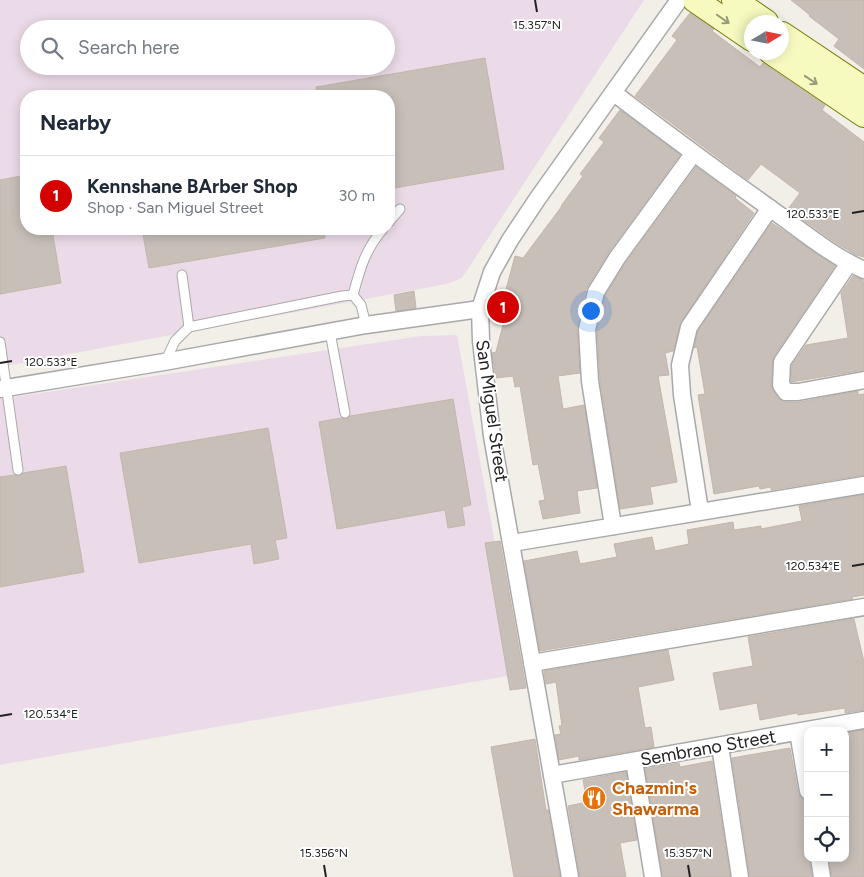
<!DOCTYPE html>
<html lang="en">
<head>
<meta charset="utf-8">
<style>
	body { margin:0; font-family:Figtree,sans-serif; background:#f6f6f7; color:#1f2937 }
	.controls { position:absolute; right:15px; bottom:15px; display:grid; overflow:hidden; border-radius:10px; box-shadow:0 2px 12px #0003 }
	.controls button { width:45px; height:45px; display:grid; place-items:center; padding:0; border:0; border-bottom:1px solid #e0e1e3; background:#fff; color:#1f2937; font:25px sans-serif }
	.compass { position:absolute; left:744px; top:15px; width:45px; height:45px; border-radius:50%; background:#fff; box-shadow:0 2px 12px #0003; rotate:80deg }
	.you { position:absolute; left:590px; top:310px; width:18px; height:18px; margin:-12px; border:4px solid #fff; border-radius:50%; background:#1a73e8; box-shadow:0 0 0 8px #1a73e833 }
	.badge { display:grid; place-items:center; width:32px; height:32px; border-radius:50%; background:#d40000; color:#fff; font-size:16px; font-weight:700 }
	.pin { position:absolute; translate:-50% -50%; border:2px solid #fff; box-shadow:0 1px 5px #0006 }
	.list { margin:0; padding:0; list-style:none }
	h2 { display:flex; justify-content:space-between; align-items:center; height:65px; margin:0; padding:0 20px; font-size:21px }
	h2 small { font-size:16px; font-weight:400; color:#747a83 }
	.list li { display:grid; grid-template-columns:32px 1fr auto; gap:15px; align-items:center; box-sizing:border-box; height:80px; padding:0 20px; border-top:1px solid #e0e1e3 }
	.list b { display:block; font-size:19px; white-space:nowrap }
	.list p { margin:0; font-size:16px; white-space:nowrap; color:#747a83 }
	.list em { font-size:16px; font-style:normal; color:#747a83 }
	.icon { flex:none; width:28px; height:28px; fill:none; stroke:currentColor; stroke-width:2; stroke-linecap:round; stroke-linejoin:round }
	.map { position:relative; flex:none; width:864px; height:877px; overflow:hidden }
	.search { position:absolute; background:#fff; box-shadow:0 2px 12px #0003; left:20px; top:20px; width:375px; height:55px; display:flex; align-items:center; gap:12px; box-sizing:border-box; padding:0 18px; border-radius:28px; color:#747a83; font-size:19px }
	.panel { position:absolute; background:#fff; box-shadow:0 2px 12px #0003; left:20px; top:90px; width:375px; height:145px; border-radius:20px }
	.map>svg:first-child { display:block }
	.industrial { fill:#ebdbe8; fill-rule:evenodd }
	.building { fill:#c7bfb8; stroke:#c4b6ab }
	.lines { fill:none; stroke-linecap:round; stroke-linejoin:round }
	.service-casing { stroke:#a9a9a9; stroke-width:11 }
	.minor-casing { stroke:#a9a9a9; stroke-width:19 }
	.secondary-casing { stroke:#707d05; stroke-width:26 }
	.service { stroke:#fff; stroke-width:9 }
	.minor { stroke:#fff; stroke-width:16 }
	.secondary { stroke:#f7fabf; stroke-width:24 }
	.oneway { stroke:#979978 }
	.ticks { fill:none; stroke:#222; stroke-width:2 }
	.labels { text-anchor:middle; stroke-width:4; stroke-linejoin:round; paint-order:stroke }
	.street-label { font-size:18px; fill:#222; stroke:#fff }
	.food-label { font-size:18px; font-weight:bold; fill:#c56008; stroke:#fff; text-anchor:start }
	.ticks-label { font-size:12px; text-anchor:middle; fill:#222; stroke:#fff; stroke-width:4; stroke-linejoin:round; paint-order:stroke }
</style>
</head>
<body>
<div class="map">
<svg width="864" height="877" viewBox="0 0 864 877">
	<rect width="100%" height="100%" fill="#f2efe9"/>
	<g class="industrial">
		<path d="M0,0H644L462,278L446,284L0,367ZM29,29H386V66H29ZM26,96H389V229H26Z"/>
		<path d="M457,335L519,674L0,765V399L421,336Z"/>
	</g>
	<g class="building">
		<path d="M791,0H864V69L834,46L839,39L809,16L810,15Z"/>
		<path d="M690,13L714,29L712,31L760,67L763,63L825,105L822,110L864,142V257L856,255L833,241L788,209L800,193L761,164L748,180L635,96L677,40L672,36Z"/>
		<path d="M485,58L504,169L389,189V96H317L316,87Z"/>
		<path d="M620,110L680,155L609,252L586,289L577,329L580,373L558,376L563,409L584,405L597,488L577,491L580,513L543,519L539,501L545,500L538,464L533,465L520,386L515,387L513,376L496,378L492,353L496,352L511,294L505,293L515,256L523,258L562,206H561L583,176L580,174L604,142L599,138Z"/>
		<path d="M696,167L736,196L735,198L754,213L681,322L673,351L665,353L669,375L658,376L677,482L650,487L653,504L620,509L600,380L597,330L605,296L625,264Z"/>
		<path d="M26,175V229H52L61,283L0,294V180Z"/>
		<path d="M772,223L835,266L774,356L771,385L773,390L778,398L786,402H800L858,391V395L864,394V475L771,490V487L760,489L759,486L714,494L698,395L705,394L697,347L694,348L698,331Z"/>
		<path d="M142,229H324L325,238L149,268Z"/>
		<path d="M853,276L863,280L864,286V370L791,382L792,365L806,345L848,338L841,293Z"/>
		<path d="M414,291L416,308L396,311L394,295Z"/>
		<path d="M453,399L471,505L462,507L465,525L448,528L445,510L337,529L319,422L341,418L346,419L350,416Z"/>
		<path d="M268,428L287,538L275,540L279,559L254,564L251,544L139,563L120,453Z"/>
		<path d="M66,466L84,572L0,587V477L14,475L19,476L23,473Z"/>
		<path d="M864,495V595L852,597L853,599L540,651L524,561L577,551L580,564L617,557L614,544L652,537L655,551L689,544L687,530L733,522L734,530L761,526V529L802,521L799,506Z"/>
		<path d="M500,541L526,688L510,690L485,543Z"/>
		<path d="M854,619L864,662V710L845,713V708L798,715L797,713L760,720L757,703L720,710L713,673L753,666L748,637Z"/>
		<path d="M668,650L674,680L638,687L645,728L651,727L654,747L579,760V756L559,760L555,735L561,734L559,726H562L556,682L546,684L544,671Z"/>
		<path d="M864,730V877H832L829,858H845V733Z"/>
		<path d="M535,739L546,810H548L560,877H514L491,747Z"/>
		<path d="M790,748L798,793L801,798L808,801V858H809L812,877H750L732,758Z"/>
		<path d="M712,761L730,877H663L645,769L679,763L680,767Z"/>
		<path d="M626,772L637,840L620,843L626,877H580L568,806L587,802L583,780Z"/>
	</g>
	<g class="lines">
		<g class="service-casing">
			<g id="service">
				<path d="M389,222L400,209"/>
				<path d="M182,275L189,327"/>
				<path d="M353,295C360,269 365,250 383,229"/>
				<path d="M330,332L345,413"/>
				<path d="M0,342L18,470"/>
				<path d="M165,362L175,341L189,327L342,296L353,295L361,305L366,325"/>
			</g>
		</g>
		<g class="minor-casing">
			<g id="minor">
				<path d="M614,93C666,133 718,171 771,209C801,230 830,255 864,270"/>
				<path d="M849,263L782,362L781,385L786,392H798L864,380"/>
				<path d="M0,389L164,362L366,325L480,309"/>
				<path d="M700,511L682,395L680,365L689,327L770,208"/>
				<path d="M613,526L590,381L587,329L596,292L617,258L693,154"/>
				<path d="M512,543L864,485"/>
				<path d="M532,663L864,607"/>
				<path d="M798,732L808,791"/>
				<path d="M720,746L740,877"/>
				<path d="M634,761L653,877"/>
				<path d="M552,775L864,720"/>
				<path d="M819,858L822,877"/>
				<path d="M570,877L492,436L481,341L480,309L492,272L510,240L538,198L679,0"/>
			</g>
		</g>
		<g class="secondary-casing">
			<g id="secondary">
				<path d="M695,0L752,39"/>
				<path d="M734,0L766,22"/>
				<path d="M782,34L864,89"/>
				<path d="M771,52L864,115"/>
			</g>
		</g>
		<use href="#service" class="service"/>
		<use href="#minor" class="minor"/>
		<use href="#secondary" class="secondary"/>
	</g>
	<defs><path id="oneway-shaft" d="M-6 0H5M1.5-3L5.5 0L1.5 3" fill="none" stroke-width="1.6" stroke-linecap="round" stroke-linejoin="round" transform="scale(1.25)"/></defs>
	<g class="oneway">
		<use href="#oneway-shaft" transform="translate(723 19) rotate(35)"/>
		<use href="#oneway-shaft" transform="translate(811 80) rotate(34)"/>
	</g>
	<path class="ticks" d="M535,0L537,12M852,213L864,211M0,363L12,361M852,566L864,564M0,716L12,714M324,865L326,877M688,865L690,877"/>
	<defs>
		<g id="restaurant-disc" transform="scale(1.25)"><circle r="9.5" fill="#e8710a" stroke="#fff"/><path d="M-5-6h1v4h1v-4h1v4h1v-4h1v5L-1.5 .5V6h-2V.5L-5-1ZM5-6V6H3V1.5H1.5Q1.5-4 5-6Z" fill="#fff"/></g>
	</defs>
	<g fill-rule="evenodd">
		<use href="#restaurant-disc" x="594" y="798"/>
	</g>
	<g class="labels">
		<g class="street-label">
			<text transform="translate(492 411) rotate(82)" y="6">San Miguel Street</text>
			<text transform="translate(708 748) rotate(-10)" y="6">Sembrano Street</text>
		</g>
		<g class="food-label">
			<text x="612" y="794">Chazmin's<tspan x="612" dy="21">Shawarma</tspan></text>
		</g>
	</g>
	<g class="ticks-label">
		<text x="537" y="29">15.357°N</text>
		<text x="813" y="218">120.533°E</text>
		<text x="51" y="366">120.533°E</text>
		<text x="813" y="570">120.534°E</text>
		<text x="51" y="718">120.534°E</text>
		<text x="324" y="857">15.356°N</text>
		<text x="688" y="857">15.357°N</text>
	</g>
</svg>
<div class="controls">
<button>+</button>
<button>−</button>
<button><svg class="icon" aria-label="locate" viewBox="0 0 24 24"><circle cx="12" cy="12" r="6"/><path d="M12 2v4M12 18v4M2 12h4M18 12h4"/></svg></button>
</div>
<svg class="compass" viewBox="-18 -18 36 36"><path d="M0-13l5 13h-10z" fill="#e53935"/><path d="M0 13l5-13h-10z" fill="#747a83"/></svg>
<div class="you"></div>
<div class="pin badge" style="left:503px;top:307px">1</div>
<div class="search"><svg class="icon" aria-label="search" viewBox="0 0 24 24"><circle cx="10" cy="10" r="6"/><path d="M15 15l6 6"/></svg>Search here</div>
<section class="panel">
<h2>Nearby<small></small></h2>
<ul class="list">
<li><span class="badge">1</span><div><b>Kennshane BArber Shop</b><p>Shop · San Miguel Street</p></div><em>30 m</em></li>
</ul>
</section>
</div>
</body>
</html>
